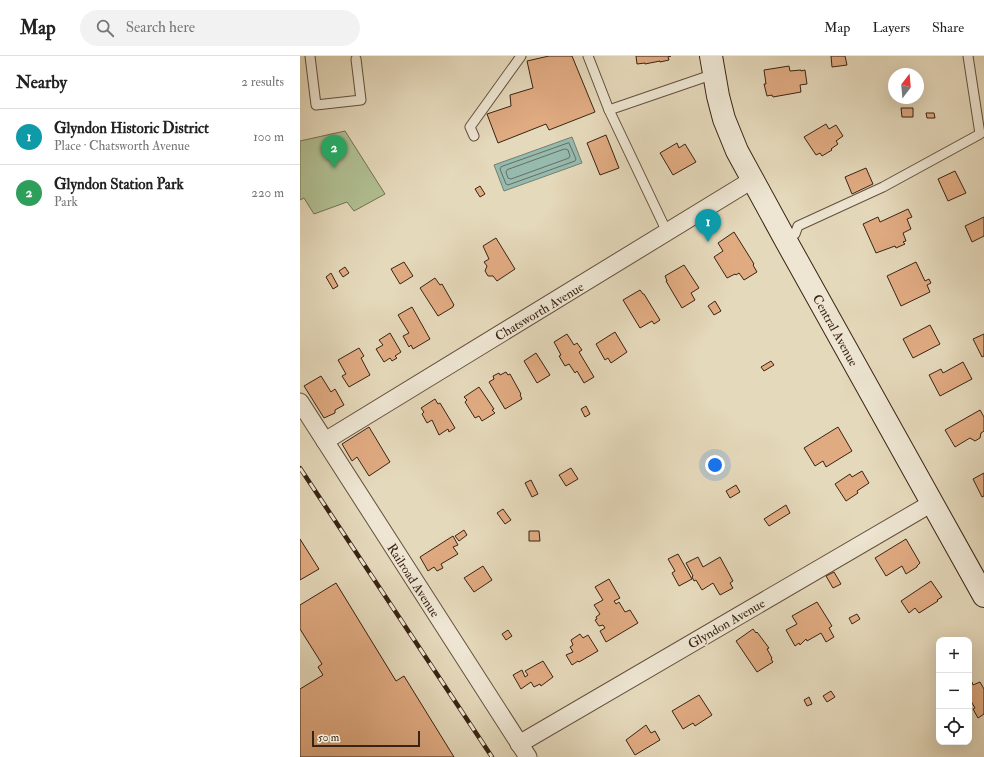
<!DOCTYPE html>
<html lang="en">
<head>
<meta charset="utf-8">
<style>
	body { margin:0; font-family:"IM FELL Double Pica",serif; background:#f2f2f2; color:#222 }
	.controls { position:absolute; right:12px; bottom:12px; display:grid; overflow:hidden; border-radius:8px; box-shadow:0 4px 16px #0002 }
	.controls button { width:36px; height:36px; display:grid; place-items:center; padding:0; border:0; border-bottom:1px solid #e0e0e0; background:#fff; color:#222; font:20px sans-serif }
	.compass { position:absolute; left:588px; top:12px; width:36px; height:36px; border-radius:50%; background:#fff; box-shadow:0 4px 16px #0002; rotate:16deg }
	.scale { position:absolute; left:12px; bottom:10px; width:108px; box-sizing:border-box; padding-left:4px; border:2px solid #392313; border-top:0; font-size:11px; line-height:14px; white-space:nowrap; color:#392313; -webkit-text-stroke:3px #eee6d3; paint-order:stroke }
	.you { position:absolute; left:415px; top:409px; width:14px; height:14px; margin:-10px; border:3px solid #fff; border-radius:50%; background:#1a73e8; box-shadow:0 0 0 6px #1a73e833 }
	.badge { display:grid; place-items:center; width:26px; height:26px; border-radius:50%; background:#b45309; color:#fff; font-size:13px; font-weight:700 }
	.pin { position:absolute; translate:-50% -33px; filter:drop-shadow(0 1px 2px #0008) }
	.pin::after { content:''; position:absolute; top:21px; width:14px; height:12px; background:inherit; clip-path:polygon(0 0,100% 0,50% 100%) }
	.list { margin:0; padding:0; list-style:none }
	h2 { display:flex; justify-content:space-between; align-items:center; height:52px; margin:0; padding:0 16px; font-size:17px }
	h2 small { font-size:13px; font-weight:400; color:#767676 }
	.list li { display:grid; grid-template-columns:26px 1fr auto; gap:12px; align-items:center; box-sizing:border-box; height:56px; padding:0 16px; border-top:1px solid #e0e0e0 }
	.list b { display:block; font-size:15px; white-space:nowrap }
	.list p { margin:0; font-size:13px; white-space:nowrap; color:#767676 }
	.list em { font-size:13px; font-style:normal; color:#767676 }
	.icon { flex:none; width:22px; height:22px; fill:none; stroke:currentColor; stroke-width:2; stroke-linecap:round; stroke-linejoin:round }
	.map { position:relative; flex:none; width:684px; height:701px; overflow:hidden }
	header { display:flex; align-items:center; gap:24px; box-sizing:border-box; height:56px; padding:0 20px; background:#fff; border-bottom:1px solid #e0e0e0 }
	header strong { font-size:19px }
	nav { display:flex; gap:22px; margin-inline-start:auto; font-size:14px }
	.search { width:280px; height:36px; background:#f2f2f2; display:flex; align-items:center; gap:10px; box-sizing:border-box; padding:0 14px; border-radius:22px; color:#767676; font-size:15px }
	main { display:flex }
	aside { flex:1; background:#fff }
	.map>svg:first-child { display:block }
	.green { fill:#b1c093; stroke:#757253 }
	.water { fill:#96baae; stroke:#717e70 }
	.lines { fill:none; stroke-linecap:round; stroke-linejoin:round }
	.shore { stroke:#686e60; stroke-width:1 }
	.building { fill:#e1ab82; stroke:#392313 }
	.service-casing { stroke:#64503d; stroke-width:11 }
	.minor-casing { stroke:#64503d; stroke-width:19 }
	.secondary-casing { stroke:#392313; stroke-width:24 }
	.service { stroke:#eee6d3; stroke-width:9 }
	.minor { stroke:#eee6d3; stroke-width:17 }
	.secondary { stroke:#eee6d3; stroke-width:22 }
	.rail-casing { stroke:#392313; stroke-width:4.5 }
	.rail { stroke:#eee6d3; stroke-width:3; stroke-dasharray:9; stroke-linecap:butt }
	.labels { text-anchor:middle; stroke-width:3; stroke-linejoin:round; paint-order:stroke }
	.street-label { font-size:13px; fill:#392313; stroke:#eee6d3 }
</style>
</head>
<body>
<header>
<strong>Map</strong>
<div class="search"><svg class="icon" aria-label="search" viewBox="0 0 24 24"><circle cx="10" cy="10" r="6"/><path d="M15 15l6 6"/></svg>Search here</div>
<nav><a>Map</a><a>Layers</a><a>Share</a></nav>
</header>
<main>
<aside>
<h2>Nearby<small>2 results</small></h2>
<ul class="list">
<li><span class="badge" style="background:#0f9aa8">1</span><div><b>Glyndon Historic District</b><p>Place · Chatsworth Avenue</p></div><em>100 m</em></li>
<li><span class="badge" style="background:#2e9e5b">2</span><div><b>Glyndon Station Park</b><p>Park</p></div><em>220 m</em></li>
</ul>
</aside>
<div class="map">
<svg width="684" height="701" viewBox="0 0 684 701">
	<rect width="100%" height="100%" fill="#e5d9bb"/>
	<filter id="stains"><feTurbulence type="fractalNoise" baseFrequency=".005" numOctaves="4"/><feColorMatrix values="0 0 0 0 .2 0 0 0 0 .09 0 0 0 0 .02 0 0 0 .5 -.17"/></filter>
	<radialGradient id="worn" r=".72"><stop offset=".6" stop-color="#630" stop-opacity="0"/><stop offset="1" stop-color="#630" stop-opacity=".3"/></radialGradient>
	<path class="green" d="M45,75L85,138L54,155L47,146L14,158L4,142L0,144V85Z"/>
	<path class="water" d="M272,81L282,107L204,135L194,109Z"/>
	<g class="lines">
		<g class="shore">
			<path d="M269,87L276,103L275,105L208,129L206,128L200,113L201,111Z"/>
			<path d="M265,93L268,94L270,100L269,102L211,123L208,122L206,116L207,114Z"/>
		</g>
	</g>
	<g class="building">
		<path d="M249,0H272L295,56L249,74L246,68L198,87L187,58L211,50L210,39L233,32L227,5Z"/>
		<path d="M336,0H371L368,1L369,4L360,6V5L345,8V7L337,8Z"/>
		<path d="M531,0H545L547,9L532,11Z"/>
		<path d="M489,10L490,15L501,14V15L505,14L507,28L500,29L501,36L473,41L472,39L467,40L464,28H466L464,14Z"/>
		<path d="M601,52H613V61H602Z"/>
		<path d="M626,57H634L635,62H627Z"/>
		<path d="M526,68L529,73L536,69L543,80L536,85L538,88L531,93L532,94L522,100L520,97L516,99L504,81Z"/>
		<path d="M306,79L319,112L300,119L287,87Z"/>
		<path d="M377,87L379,92L385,88L396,106L373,119L360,97Z"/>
		<path d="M566,112L573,128L552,138L545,121Z"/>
		<path d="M655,115L666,137L648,145L638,123Z"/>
		<path d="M180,130L185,138L180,141L175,133Z"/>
		<path d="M608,153L612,161L607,163L611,173L603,177L606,185L603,186L605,188L596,192L595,190L576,197L563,168L578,161L580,166Z"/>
		<path d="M684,161V180L672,186L665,170Z"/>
		<path d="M434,176L454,208L453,209L457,216L444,224L439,217L436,219L435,218L427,222L414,201L423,195L418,187Z"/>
		<path d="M196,182L215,213L197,225L193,220H188L185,215L187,210L184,206L189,203L183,190Z"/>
		<path d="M104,206L113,220L100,228L91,213Z"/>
		<path d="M616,206L625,225L629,223L631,227L627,229L630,236L601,250L587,220Z"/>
		<path d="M384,209L399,232L391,237L395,244L382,252L366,225H367L365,220Z"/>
		<path d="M45,211L49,217L43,221L39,215Z"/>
		<path d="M31,217L38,230L33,233L26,221Z"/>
		<path d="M135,222L140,229L142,228L154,249L153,250V251L138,260L120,232Z"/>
		<path d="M340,234L343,238H344L360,264L354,268L352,265L340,272L323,244Z"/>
		<path d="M415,245L421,255L414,259L408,250Z"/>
		<path d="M112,251L130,283L113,293L111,289L109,291L103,280L109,277L98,259Z"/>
		<path d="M630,269L640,288L613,302L603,283Z"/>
		<path d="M315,276L327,296L311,307L308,302L305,304L296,288Z"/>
		<path d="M90,277L101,296L95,300L97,302L92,305L90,302L84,306L76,293L83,289L79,284Z"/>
		<path d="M267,278L274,289L277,287L282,294L279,296L294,321L284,327L277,315L275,317L269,308L265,310L259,300L261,299L254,286Z"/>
		<path d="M684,278V300L682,301L673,283Z"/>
		<path d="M59,292L64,300L61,302L70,319L49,331L42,320L46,318L38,304Z"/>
		<path d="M236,297L250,319L237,327L224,305Z"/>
		<path d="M471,305L474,309L464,315L461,311Z"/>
		<path d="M663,306L672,323L640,340L629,319L641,313L643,317Z"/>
		<path d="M206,316L208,319L210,318L221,338L220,339L222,343L205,353L189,326L194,323L193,320L199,317L200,319Z"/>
		<path d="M21,320L31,336L35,333L44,349L35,354V357L24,362L4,330Z"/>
		<path d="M179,331L194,353L192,354L195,357L182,365L179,360L175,362L165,346L167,344L164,341Z"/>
		<path d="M135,343L138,348L140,347L155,372L149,376L148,373L139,379L132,364L127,367L122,358L124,356L121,352Z"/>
		<path d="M286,350L290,358L285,361L281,353Z"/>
		<path d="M680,354L684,361V375L681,377L680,382L675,385L670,382L655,391L645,374Z"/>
		<path d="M69,371L90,406L69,420L57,401L52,405L42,388Z"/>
		<path d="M538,371L552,395L526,411L523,405L515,410L504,392Z"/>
		<path d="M271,412L278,423L266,430L259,419Z"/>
		<path d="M562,415L569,427L557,435L558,437L546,445L535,428L550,418L552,421Z"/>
		<path d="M684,417V440L682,441L673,423Z"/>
		<path d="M231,424L238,438L232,441L225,427Z"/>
		<path d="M436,429L440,436L430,442L426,435Z"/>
		<path d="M486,449L490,457L469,470L464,463Z"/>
		<path d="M203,453L211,464L205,468L197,457Z"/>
		<path d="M164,474L167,479L159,485L155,480Z"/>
		<path d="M229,475H239L240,485H229Z"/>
		<path d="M153,480L158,489L153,491L158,498L141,508L143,512L137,515L134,511L128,515L120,501Z"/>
		<path d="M0,483L19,513L0,524Z"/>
		<path d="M606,483L620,507L617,510V511L606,518L602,510L586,520L575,502Z"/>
		<path d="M378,498L392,523L379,530L372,517L375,515L368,503Z"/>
		<path d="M398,501L403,511L420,501L433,525L430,527L433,532L420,539L413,527L402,534L396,524L394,525L392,521L393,520L386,507Z"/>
		<path d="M183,510L192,524L174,536L164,522Z"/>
		<path d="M534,516L541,528L533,532L526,520Z"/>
		<path d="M309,523L320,542L314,545L316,548L319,546L325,556L330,554L338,567L306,586L300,575L305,572L303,569L299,570L295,564L297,563L296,561L300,558L294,549L303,544L295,531Z"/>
		<path d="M631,525L642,541L637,544L638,545L619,557L615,552L609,557L601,545Z"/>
		<path d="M36,527L96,625L104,620L154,701H0V633L23,619L18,611L22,608L0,573V549Z"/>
		<path d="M517,546L532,570L529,572L534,581L526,586L521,577L507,585L506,583L500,589L499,587L495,590L486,574L497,568L492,560Z"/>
		<path d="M557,558L560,563L552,568L549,562Z"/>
		<path d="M453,573L456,577L457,576L469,592L467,593L472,602L471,603L473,606L457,616L436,585Z"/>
		<path d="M208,574L212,580L206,584L202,578Z"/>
		<path d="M280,578L283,582L288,579L298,595L279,606L278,605L272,609L266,599L273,596L270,591L273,589L271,584Z"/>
		<path d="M243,605L253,621L241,630L240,628L234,631L231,626L221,633L213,619L222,614L225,621L228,619L225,615Z"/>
		<path d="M672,626L673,629L680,626L684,633V658L678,662L673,653L675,652L669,642V629Z"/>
		<path d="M531,635L535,641L527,646L523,640Z"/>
		<path d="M399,639L412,659L395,670L393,667L383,673L372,655Z"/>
		<path d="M509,641L512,648L507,650L504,644Z"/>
		<path d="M346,669L351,677L355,675L360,684L335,699L326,684Z"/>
	</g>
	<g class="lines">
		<g class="service-casing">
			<g id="service">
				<path d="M10,0L16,49L61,44L56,3"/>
				<path d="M288,0L309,54L367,176"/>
				<path d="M309,54L414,18"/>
				<path d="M174,80L170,71L221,0"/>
				<path d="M485,183L495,178L498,170L583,131L680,78L668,0"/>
			</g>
		</g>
		<g class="minor-casing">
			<g id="minor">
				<path d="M0,346L228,701"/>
				<path d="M25,385L452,124"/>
				<path d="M219,688L632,447"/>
			</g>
		</g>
		<g class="secondary-casing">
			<path id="secondary" d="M411,0L418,40L424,63L437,95L485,183L684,540"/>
		</g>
		<use href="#service" class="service"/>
		<use href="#minor" class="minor"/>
		<use href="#secondary" class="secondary"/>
		<g class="rail-casing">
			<path id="rail" d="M0,412L192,701"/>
		</g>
		<use href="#rail" class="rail"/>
	</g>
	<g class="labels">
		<g class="street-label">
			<text transform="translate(239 255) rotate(-31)" y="5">Chatsworth Avenue</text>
			<text transform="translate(536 274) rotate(61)" y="5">Central Avenue</text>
			<text transform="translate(114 524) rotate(57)" y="5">Railroad Avenue</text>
			<text transform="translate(426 567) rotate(-30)" y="5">Glyndon Avenue</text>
		</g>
	</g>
	<rect width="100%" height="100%" filter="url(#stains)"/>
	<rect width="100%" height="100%" fill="url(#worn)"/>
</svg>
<div class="controls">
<button>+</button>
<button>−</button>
<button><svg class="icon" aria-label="locate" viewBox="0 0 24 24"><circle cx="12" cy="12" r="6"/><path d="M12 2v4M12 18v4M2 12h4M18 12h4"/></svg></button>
</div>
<svg class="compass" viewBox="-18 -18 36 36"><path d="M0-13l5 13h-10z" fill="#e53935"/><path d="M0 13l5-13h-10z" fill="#767676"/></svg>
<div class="scale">50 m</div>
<div class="you"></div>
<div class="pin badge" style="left:408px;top:186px;background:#0f9aa8">1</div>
<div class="pin badge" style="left:34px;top:112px;background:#2e9e5b">2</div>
</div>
</main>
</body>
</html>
